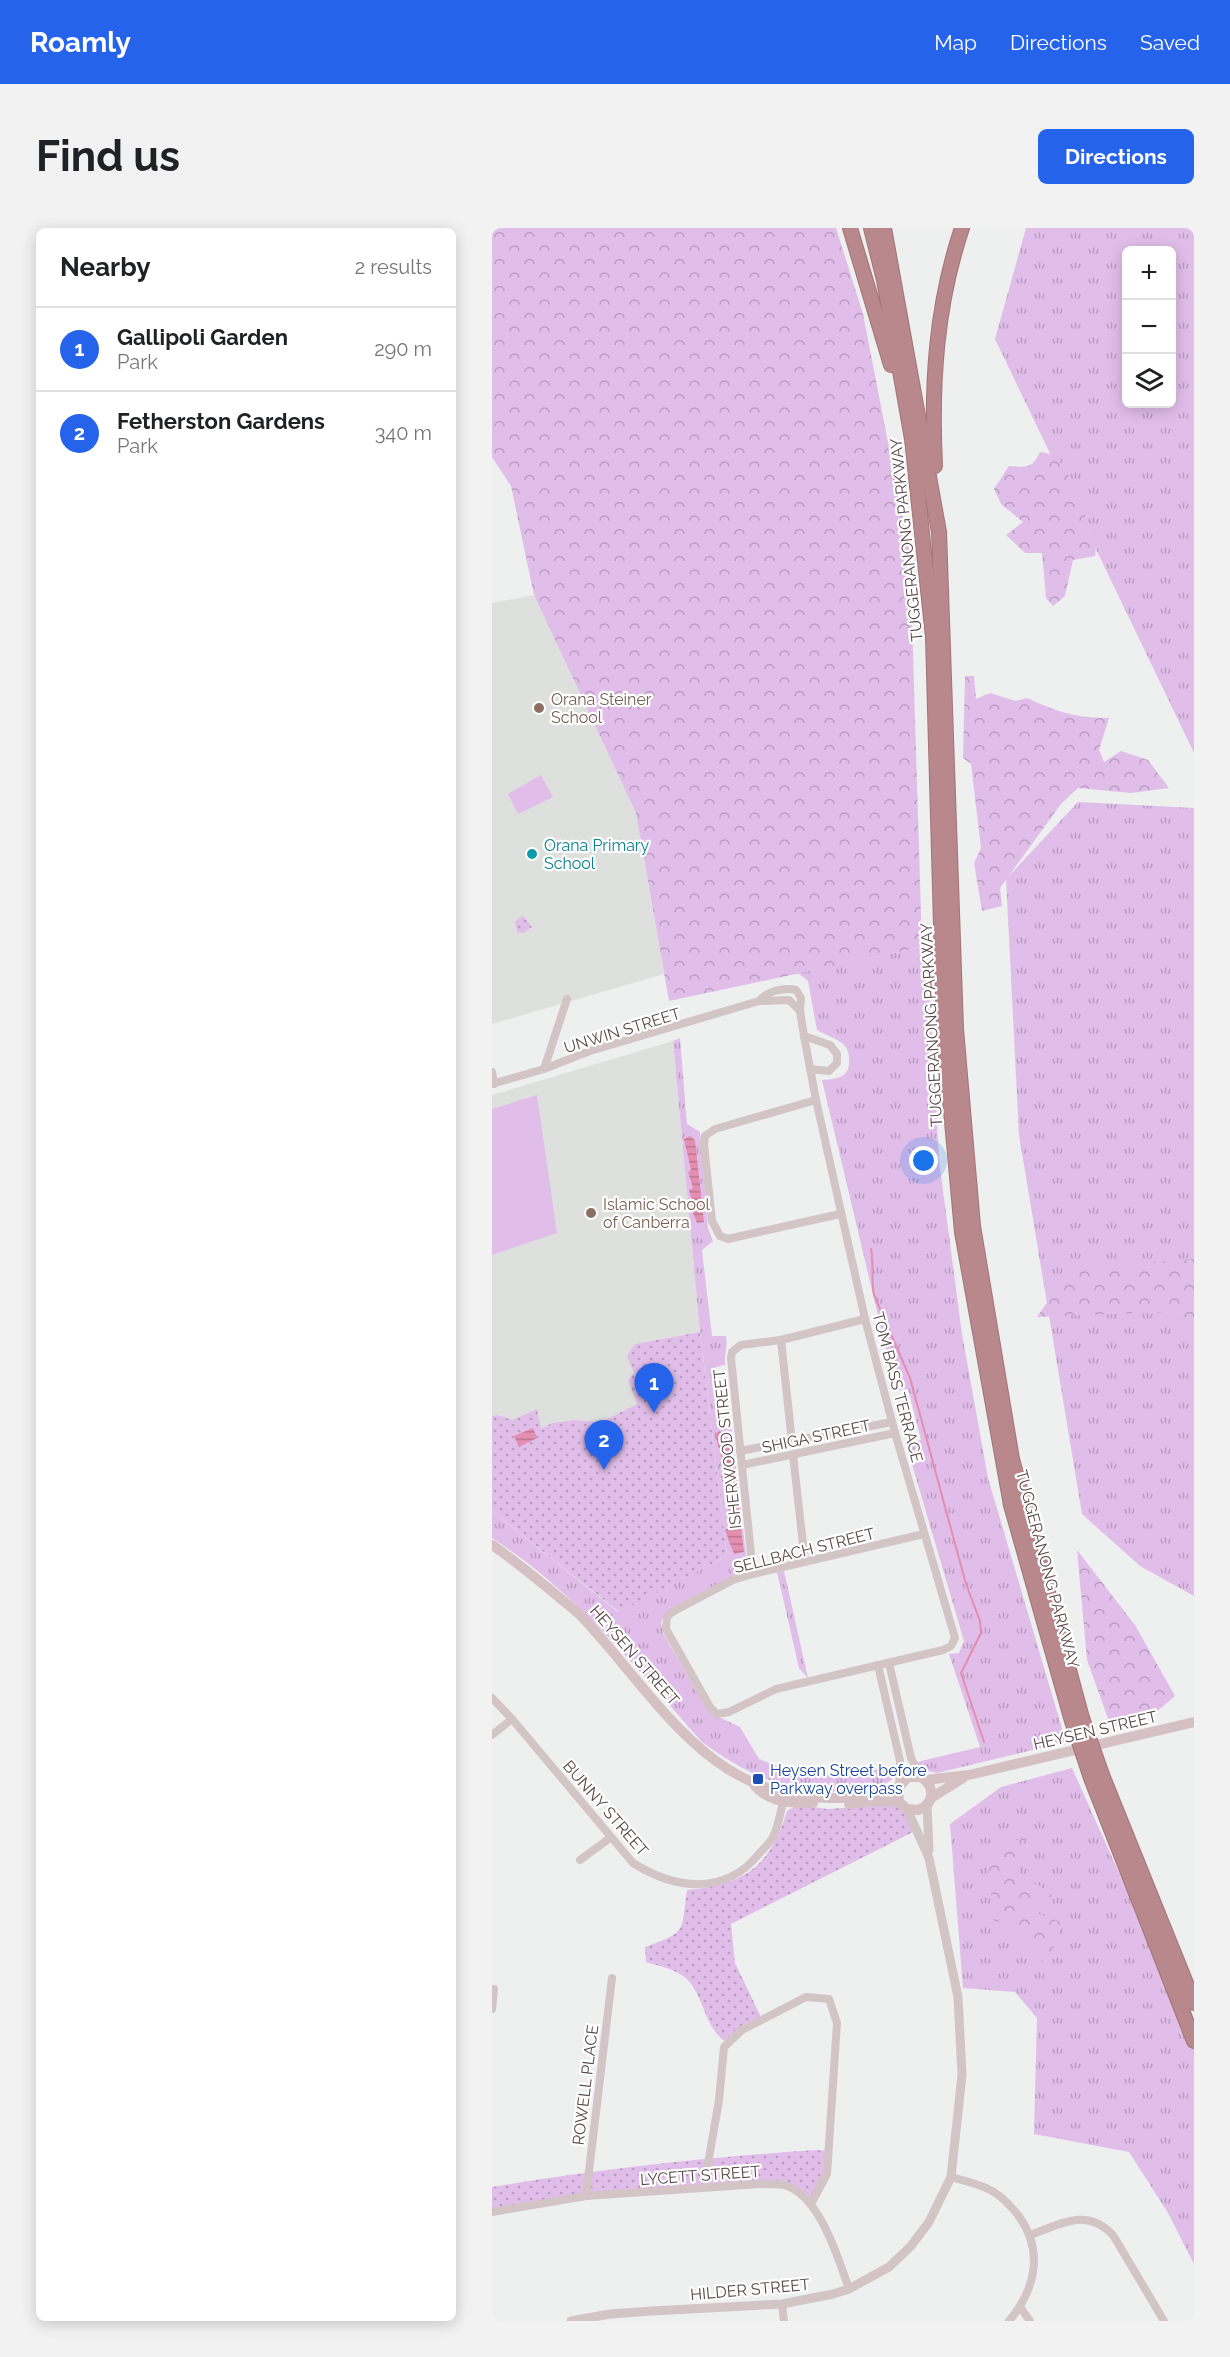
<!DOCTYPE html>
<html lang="en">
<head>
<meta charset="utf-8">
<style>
	body { margin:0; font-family:Raleway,sans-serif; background:#f2f2f2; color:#202124 }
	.controls { position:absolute; right:18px; top:18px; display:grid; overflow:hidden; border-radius:9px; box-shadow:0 3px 15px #0003 }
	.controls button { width:54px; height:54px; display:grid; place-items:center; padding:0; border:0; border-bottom:2px solid #e0e0e0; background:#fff; color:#202124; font:30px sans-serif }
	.you { position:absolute; left:432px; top:933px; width:21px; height:21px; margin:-15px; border:4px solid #fff; border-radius:50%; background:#1a73e8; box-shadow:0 0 0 9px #1a73e833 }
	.badge { display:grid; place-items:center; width:39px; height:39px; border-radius:50%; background:#2563eb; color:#fff; font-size:20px; font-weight:700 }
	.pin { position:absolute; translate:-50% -50px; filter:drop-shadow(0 2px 3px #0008) }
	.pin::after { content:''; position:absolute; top:32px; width:21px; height:18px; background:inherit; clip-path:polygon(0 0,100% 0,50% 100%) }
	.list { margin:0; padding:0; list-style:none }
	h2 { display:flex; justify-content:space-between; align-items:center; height:78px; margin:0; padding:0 24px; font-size:26px }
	h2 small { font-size:20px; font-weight:400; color:#757577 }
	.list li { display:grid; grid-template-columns:39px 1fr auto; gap:18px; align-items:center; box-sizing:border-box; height:84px; padding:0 24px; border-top:2px solid #e0e0e0 }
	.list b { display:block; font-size:22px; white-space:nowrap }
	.list p { margin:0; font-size:20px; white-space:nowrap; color:#757577 }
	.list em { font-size:20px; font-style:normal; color:#757577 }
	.icon { flex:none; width:33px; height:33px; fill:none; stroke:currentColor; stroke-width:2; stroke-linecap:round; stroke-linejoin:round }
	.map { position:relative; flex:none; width:702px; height:2093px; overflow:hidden; border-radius:9px }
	header { display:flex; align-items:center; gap:36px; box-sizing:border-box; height:84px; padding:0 30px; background:#2563eb; color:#fff }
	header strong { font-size:28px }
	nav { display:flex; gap:33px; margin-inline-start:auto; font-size:21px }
	.intro { display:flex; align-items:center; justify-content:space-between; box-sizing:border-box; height:144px; padding:0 36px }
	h1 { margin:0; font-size:42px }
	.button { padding:15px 27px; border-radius:9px; background:#2563eb; color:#fff; font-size:21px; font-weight:700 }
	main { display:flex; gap:36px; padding:0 36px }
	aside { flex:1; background:#fff; border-radius:9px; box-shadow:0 3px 15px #0003 }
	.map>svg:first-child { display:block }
	.education { fill:#dee0de }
	.grass { fill:url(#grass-tufts); fill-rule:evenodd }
	.forest { fill:url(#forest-crowns) }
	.park { fill:url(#park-dots) }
	.garden { fill:#e1beea }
	.water { fill:url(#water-rules) }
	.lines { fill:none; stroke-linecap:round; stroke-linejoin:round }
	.stream { stroke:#e48eb0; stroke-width:2 }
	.motorway-casing { stroke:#a47477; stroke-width:16 }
	.minor { stroke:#d3c4c6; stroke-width:8 }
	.tertiary { stroke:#d3c4c6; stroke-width:9 }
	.secondary { stroke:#d5c1c3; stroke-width:10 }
	.motorway { stroke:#b8888c; stroke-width:14 }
	.motorway-bridge-casing { stroke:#a47477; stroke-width:16; stroke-linecap:butt }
	.motorway-bridge { stroke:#b8888c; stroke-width:14 }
	.education-dot { fill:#8d6e63; stroke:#fff; stroke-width:2 }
	.culture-dot { fill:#0f9aa8; stroke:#fff; stroke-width:2 }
	.transit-dot { fill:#1a4fb4; stroke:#fff; stroke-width:2 }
	.labels { text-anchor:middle; stroke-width:4.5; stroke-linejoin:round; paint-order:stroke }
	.street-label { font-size:16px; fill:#594749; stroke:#fff }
	.education-label { font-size:16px; fill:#785e54; stroke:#fff; text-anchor:start }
	.culture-label { font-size:16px; fill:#0d838f; stroke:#fff; text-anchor:start }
	.transit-label { font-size:16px; fill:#164399; stroke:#fff; text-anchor:start }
</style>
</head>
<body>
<header>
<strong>Roamly</strong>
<nav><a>Map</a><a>Directions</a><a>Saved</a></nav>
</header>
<div class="intro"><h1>Find us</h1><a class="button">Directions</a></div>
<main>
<aside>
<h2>Nearby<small>2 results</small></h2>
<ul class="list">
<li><span class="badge">1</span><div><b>Gallipoli Garden</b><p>Park</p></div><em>290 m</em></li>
<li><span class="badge">2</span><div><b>Fetherston Gardens</b><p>Park</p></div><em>340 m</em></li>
</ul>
</aside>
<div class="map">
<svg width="702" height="2093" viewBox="0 0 702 2093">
	<defs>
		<pattern id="grass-tufts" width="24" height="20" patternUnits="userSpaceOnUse" patternTransform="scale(1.5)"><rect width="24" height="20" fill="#e1beea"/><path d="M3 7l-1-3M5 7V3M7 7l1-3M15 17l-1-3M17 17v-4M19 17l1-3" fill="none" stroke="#b99cc0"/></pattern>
		<pattern id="forest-crowns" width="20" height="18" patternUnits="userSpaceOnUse" patternTransform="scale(1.5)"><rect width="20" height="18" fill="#e1beea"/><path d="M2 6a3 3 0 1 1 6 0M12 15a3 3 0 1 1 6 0" fill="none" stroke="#b99cc0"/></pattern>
		<pattern id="park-dots" width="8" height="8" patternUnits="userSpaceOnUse" patternTransform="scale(1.5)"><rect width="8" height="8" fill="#e1beea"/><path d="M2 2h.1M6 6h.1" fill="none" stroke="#b99cc0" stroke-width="1.8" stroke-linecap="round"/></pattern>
		<pattern id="water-rules" width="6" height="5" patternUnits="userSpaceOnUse" patternTransform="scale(1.5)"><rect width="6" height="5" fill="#e48eb0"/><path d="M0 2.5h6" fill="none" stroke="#bc7691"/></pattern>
	</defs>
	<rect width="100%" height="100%" fill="#edf0ee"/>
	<g class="education">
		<path d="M42,367L144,585L172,746L0,796V375Z"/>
		<path d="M181,813L208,1104L143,1116L142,1145L136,1152L145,1176L109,1194L82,1192L60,1195L48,1202L7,1187L0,1188V867Z"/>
	</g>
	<g class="grass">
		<path d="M534,0H702V525L503,111ZM634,22H680V176H634Z"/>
		<path d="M586,574L702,580V1368L648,1338L590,1286L527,907L514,651Z"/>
		<path d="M430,719L438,773L447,932L470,1106L496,1250L574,1514L445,1545L431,1542L425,1534L488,1519L457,1426L467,1425L472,1413L414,1216L429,1212L416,1161L404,1163L330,852C348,851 359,849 357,828C356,824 355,819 351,816C344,810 333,807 325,802L316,753L306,745Z"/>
		<path d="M188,810L195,896L208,904L216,1000L221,1013L210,1022L220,1108H234C236,1119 232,1126 233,1137L224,1139L230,1198L239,1197L255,1335C247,1360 184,1365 169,1394L171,1405L214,1479L225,1488L248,1499L267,1531L285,1538L325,1547H346L391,1540L401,1551C389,1560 375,1561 361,1563C301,1568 258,1549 210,1514C145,1441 83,1363 0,1310V1283L126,1384L235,1328L208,1104L181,813Z"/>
		<path d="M292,1343L316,1450L307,1440L285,1344Z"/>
		<path d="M580,1540L702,1812V2036L676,1985L637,1924L542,1906L545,1790L523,1764L471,1760L458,1596L509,1559Z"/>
	</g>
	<g class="forest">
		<path d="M0,0H344L371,86L418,327L430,719L177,773L144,585L42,367L19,258L0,229Z"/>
		<path d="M548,224L564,227L592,275L594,300L605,307L603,328L581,332L573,368L561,378L554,370L550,325H533L514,307L531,294L509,276L502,261L517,238C535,239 540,241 548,224Z"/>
		<path d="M473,448H482L484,471L498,465L524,473L535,470C566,484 583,490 617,490L607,522L612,534L629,523L656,532L677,560L639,565L586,560L569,576L508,660L510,678L490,683L482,635L489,620L479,536L471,530Z"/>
		<path d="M702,1031V1097L675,1084L545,1089L578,1041Z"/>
		<path d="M585,1322L643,1397L683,1468L663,1485L619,1499L595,1432Z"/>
		<path d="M534,1610L523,1631L529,1652L536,1642L541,1653L559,1666L560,1679L543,1677L539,1683L571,1695L554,1737L518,1699L501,1692L509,1675L501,1672C495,1653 492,1625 514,1615C520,1612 528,1612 534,1610Z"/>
	</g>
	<g class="park">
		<path d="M31,688L40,699L31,705L25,704L23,693Z"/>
		<path d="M208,1104L235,1328L127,1384L0,1283V1188L6,1187L21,1192L45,1181L49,1201L60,1195L82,1192L109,1194L145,1176L136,1152L142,1145L135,1128L143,1116Z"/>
		<path d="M397,1572L417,1585L423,1603L239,1696L243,1735L269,1789L249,1798L232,1813C213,1797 213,1776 200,1757C190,1742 170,1739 154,1734L153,1719C195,1704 189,1705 195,1662C253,1656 277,1640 295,1583L302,1579L313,1578L335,1581L367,1579Z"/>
		<path d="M325,1922L335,1923L331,1946L318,1971L298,1956L209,1957L0,1983V1959C108,1941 215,1929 325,1922Z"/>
	</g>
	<g class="garden">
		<path d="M49,547L61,569L26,586L16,566Z"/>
		<path d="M45,867L65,1005L0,1027V881Z"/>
	</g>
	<g class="water">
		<path d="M198,908L203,912L212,994L205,995L199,979L202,978L197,962L201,960L196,944L199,942L192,911Z"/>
		<path d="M41,1200L45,1210L27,1219L22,1208Z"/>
		<path d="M228,1203L239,1220L252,1324L242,1326L233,1302L239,1299L235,1288L240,1285L229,1248L232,1246L228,1234L230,1232L223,1206Z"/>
	</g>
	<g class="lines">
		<path class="stream" d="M379,1021C382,1037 379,1052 382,1067L418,1150L474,1356L488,1393L489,1405L469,1445L492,1514"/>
		<g class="motorway-casing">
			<g id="motorway">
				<path d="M358,0L399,137"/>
				<path d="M379,0L392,52L420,211L441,409L452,805L470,1004L519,1277L580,1493"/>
				<path d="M392,0L447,304L464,801L481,998L520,1231L590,1490"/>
				<path d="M443,238C439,156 444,77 470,0"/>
				<path d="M610,1547L702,1775"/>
				<path d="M599,1550L702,1813"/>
			</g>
		</g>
		<g class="minor">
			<path d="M267,773C275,763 292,759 304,762L309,770L308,783L312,808L324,872L373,1091L403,1205L463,1410L459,1418L451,1422L284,1461L237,1484L225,1486L218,1479L174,1401L175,1388L182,1383L241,1352L261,1346L432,1306"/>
			<path d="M312,808L338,817L345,826V835L337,843L318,841"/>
			<path d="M52,841L75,771"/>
			<path d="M0,844L2,856"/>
			<path d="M0,856L52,841L98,823L267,773L297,772L308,783"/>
			<path d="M324,872L223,901L213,908L212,917L220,993L228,1008L236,1011L348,986"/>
			<path d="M289,1112L300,1214"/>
			<path d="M248,1223L400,1194"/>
			<path d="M301,1227L313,1334"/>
			<path d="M250,1237L403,1205"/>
			<path d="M261,1346L239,1130L240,1124L249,1117L289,1112L373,1091"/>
			<path d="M397,1435L419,1530L429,1549"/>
			<path d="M386,1437L408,1533L407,1558"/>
			<path d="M0,1470L20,1491L141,1635C182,1661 232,1668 266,1627C271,1621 278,1615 281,1609C287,1597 289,1582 292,1569"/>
			<path d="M0,1507L20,1491"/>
			<path d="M88,1632L118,1610"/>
			<path d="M0,1781L2,1761"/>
			<path d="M459,1949C470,1952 483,1955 494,1960C507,1965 518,1977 526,1987C552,2022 544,2061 517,2093"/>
			<path d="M212,1959L227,1872L232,1819L250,1802L314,1769L337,1771L345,1795L335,1946L319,1976"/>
			<path d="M94,1968L120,1750"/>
			<path d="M0,1984L94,1968L268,1956C276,1956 285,1956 292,1957C328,1967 346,2030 357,2061"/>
			<path d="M538,2007C570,1996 594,1979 621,2007L672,2093"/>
			<path d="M290,2076L292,2093"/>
			<path d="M528,2079L538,2093"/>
		</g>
		<g class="tertiary">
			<path d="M435,1577L437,1622"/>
			<path d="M79,2093L118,2086L160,2083L290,2076L341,2066L357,2061L397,2039L419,2018L437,1994L459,1949L470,1847L466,1769L437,1630L415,1581"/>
		</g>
		<g class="secondary">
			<path d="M0,1317C22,1332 41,1348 62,1365C71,1373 81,1380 90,1389C165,1468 217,1574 343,1570C364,1570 385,1564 406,1560"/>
			<path d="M433,1552L477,1547L702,1494"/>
			<path d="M263,1558C277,1575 301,1575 321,1575"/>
			<path d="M439,1570L471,1550"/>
			<path d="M357,1576L381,1573L407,1574L415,1581L426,1582C442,1576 444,1559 429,1549H416L406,1560L407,1574"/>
		</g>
		<use href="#motorway" class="motorway"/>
		<g class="motorway-bridge-casing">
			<g id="motorway-bridge">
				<path d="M590,1490L610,1547"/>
				<path d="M580,1493L599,1550"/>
			</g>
		</g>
		<use href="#motorway-bridge" class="motorway-bridge"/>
	</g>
	<g class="education-dot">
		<circle cx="47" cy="480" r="6"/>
		<circle cx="99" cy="985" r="6"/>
	</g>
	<circle class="culture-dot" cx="40" cy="626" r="6"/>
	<rect class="transit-dot" x="260" y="1545" width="12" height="12" rx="3"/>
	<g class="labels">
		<g class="street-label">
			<text transform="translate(414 312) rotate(-96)" y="6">TUGGERANONG PARKWAY</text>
			<text transform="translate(439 797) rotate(-93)" y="6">TUGGERANONG PARKWAY</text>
			<text transform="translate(130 802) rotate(-17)" y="6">UNWIN STREET</text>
			<text transform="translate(406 1159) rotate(75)" y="6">TOM BASS TERRACE</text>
			<text transform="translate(324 1208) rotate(-12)" y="6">SHIGA STREET</text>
			<text transform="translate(235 1221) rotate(-96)" y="6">ISHERWOOD STREET</text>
			<text transform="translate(312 1322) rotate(-14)" y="6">SELLBACH STREET</text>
			<text transform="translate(556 1341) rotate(75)" y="6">TUGGERANONG PARKWAY</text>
			<text transform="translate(143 1427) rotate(49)" y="6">HEYSEN STREET</text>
			<text transform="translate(603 1502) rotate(-13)" y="6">HEYSEN STREET</text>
			<text transform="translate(114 1580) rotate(49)" y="6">BUNNY STREET</text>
			<text transform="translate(93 1857) rotate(-83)" y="6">ROWELL PLACE</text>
			<text transform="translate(208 1947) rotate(-4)" y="6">LYCETT STREET</text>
			<text transform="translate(258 2061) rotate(-5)" y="6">HILDER STREET</text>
		</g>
		<g class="education-label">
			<text x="59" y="477">Orana Steiner<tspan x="59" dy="18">School</tspan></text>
			<text x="111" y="982">Islamic School<tspan x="111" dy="18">of Canberra</tspan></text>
		</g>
		<g class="culture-label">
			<text x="52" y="623">Orana Primary<tspan x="52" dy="18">School</tspan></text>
		</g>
		<g class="transit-label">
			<text x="278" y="1548">Heysen Street before<tspan x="278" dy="18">Parkway overpass</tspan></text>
		</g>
	</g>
</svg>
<div class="controls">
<button>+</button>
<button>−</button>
<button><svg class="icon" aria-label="layers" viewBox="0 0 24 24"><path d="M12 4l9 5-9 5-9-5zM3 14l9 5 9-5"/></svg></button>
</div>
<div class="you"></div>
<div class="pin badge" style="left:162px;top:1185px">1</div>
<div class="pin badge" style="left:112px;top:1242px">2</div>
</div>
</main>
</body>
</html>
